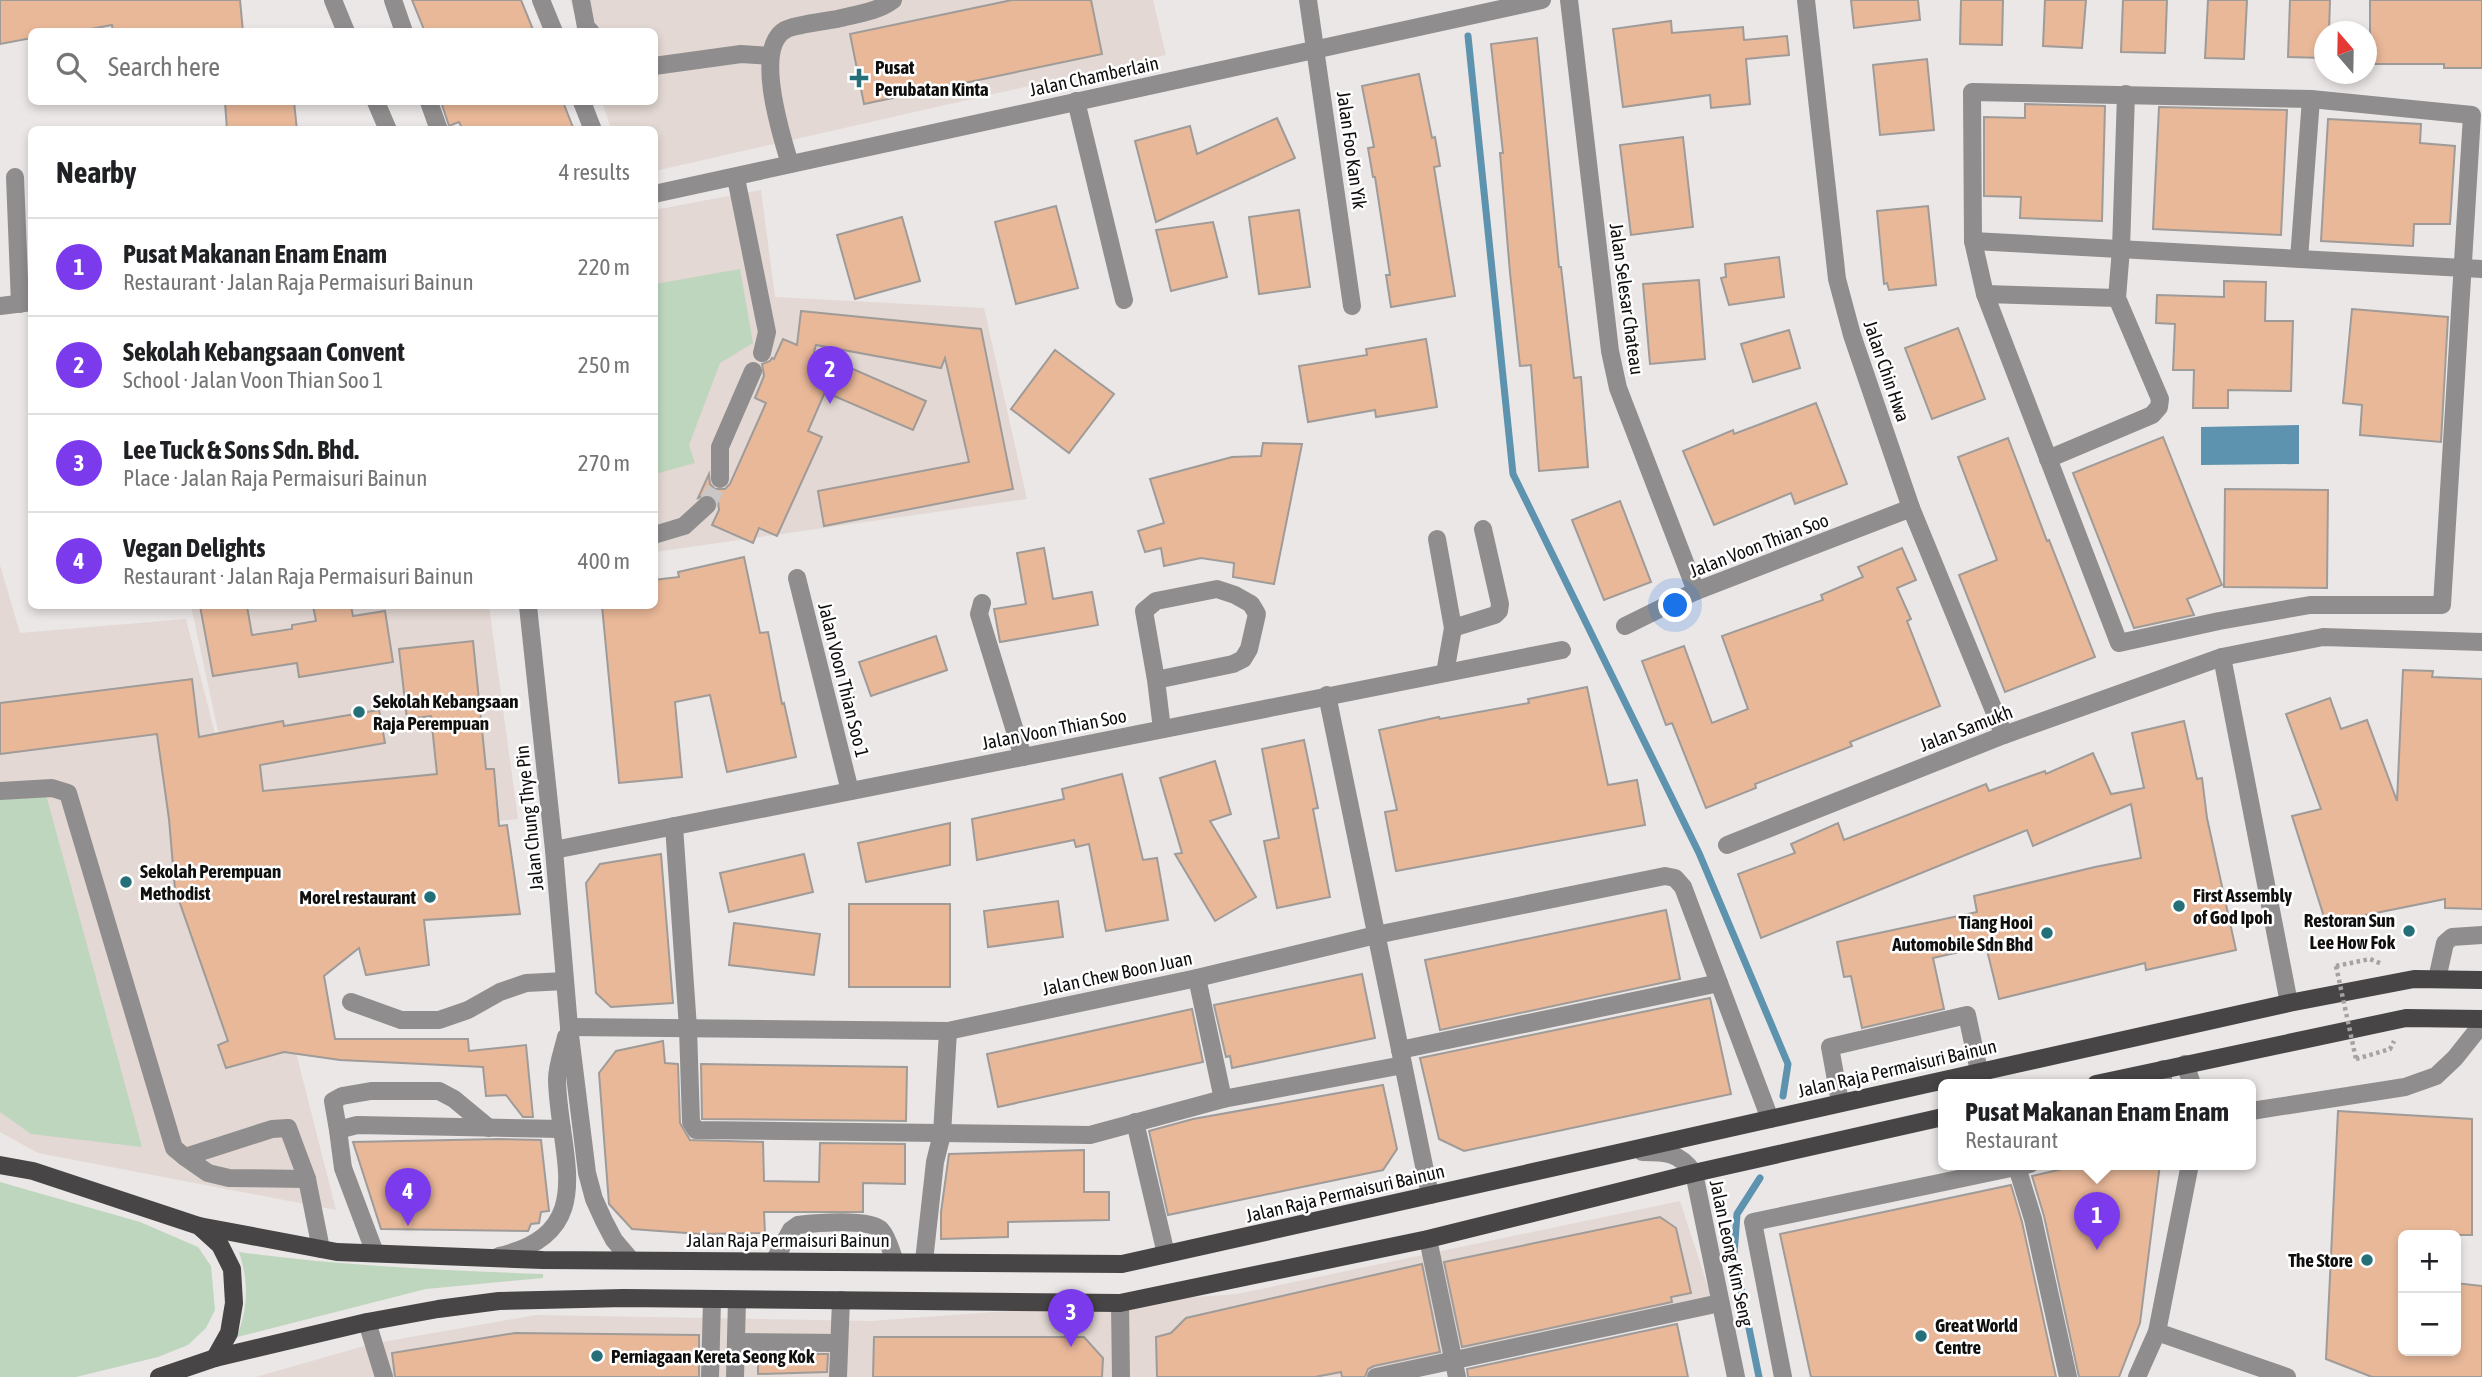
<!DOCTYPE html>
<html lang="en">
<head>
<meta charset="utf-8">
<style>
	body { margin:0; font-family:"Asap Condensed",sans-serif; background:#f2f2f2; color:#202124 }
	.controls { position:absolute; right:21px; bottom:21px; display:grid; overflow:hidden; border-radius:10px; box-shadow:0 4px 10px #0003 }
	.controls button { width:63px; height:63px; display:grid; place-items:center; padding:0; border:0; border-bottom:2px solid #e0e0e0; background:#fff; color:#202124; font:35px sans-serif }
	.compass { position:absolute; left:2314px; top:21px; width:63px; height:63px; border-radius:50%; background:#fff; box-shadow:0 4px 10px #0003; rotate:340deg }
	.you { position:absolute; left:1676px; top:606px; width:24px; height:24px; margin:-18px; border:5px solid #fff; border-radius:50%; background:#1a73e8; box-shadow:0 0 0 10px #1a73e833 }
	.badge { display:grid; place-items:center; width:46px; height:46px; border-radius:50%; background:#7c3aed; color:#fff; font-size:23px; font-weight:700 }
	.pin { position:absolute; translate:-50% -58px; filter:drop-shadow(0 2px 4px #0008) }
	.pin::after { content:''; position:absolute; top:37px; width:24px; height:21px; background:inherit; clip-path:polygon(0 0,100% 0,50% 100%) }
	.popup { position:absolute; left:1938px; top:1079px; width:318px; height:91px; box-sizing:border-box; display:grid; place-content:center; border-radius:10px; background:#fff; filter:drop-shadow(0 2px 5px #0005); font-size:23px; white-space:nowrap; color:#757577 }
	.popup b { font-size:26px; color:#202124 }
	.popup::after { content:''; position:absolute; left:50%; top:100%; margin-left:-14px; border:14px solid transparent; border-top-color:#fff }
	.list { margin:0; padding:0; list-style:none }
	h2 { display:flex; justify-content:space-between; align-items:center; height:91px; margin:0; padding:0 28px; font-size:30px }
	h2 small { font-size:23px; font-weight:400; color:#757577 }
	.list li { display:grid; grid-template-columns:46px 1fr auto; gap:21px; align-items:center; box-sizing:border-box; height:98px; padding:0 28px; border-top:2px solid #e0e0e0 }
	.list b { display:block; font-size:26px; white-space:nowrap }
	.list p { margin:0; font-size:23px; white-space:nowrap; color:#757577 }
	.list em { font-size:23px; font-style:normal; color:#757577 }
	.icon { flex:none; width:38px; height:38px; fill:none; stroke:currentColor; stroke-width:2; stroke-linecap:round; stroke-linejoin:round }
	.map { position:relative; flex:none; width:2482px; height:1377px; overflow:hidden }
	.search { position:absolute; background:#fff; box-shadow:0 4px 10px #0003; left:28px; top:28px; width:630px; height:77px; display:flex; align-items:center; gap:18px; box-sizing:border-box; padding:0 24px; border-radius:10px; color:#757577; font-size:26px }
	.panel { position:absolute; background:#fff; box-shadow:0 4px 10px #0003; left:28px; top:126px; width:630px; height:483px; border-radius:10px }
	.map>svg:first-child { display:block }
	.built { fill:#e3d8d3 }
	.green { fill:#bed6be }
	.water { fill:#5d93ae }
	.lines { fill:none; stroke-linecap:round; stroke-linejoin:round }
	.stream { stroke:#5d93ae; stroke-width:7 }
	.building { fill:#e9b899; stroke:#9e9b99; stroke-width:2 }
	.minor-tunnel { stroke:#cac7c6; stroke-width:18; stroke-dasharray:18 9; stroke-linecap:butt }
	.path { stroke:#a5a2a1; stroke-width:4.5; stroke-dasharray:3.5 3.5; stroke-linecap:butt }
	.minor { stroke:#8f8d8d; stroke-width:18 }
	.major { stroke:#474545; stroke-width:18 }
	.path-bridge { stroke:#a5a2a1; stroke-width:4.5; stroke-dasharray:3.5 3.5; stroke-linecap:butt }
	.poi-dot { fill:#256f78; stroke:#fff; stroke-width:2.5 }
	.labels { text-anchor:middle; stroke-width:5; stroke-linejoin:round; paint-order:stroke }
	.poi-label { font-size:19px; font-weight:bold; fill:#100f0e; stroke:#fff; text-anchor:start }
	.street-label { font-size:19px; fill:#100f0e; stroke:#fff }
</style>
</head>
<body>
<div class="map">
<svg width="2482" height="1377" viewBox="0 0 2482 1377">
	<rect width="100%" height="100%" fill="#ebe7e6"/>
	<g class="built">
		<path d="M570,0H1153L1166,55L655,171L654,130L611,129L602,102H654V32L580,31Z"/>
		<path d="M761,190L775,297L984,308L1027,499L655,552L654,210Z"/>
		<path d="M0,565L20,633L186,619L241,837L191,606H489L518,819L243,844L336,1210L38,1153L0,1132Z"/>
		<path d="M1680,1201L1715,1309L1381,1377H256L371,1344L536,1315L871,1321L1237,1294Z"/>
	</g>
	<g class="green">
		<path d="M740,269L753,343L720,363L689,445L695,463L655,474V284Z"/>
		<path d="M45,791L142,1147L31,1134L0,1112V797Z"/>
		<path d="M0,1182L140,1222L198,1247L211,1266L215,1310L206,1328L188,1345L158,1357L76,1377H0Z"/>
		<path d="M239,1252C342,1266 439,1270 543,1274V1278L426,1289L237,1337C248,1307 249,1283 239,1252Z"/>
	</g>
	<path class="water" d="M2299,425V464L2201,465V427Z"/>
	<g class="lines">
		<g class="stream">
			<path d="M1468,36L1513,474L1699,853L1788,1064L1783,1096"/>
			<path d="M1759,1377L1734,1255L1737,1214L1760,1178"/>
		</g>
	</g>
	<g class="building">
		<path d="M0,0H240L243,32H113L112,25L75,32H32V38L0,44Z"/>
		<path d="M412,0H521L534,32H425Z"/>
		<path d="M1012,0H1091L1102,54L864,104L850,34Z"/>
		<path d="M1851,0H1918L1920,20L1854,28Z"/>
		<path d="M1961,0H2003L2002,45L1960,44Z"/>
		<path d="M2045,0H2086L2082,48L2043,46Z"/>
		<path d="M2123,0H2167L2165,53L2121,52Z"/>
		<path d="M2208,0H2247L2244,59L2205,58Z"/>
		<path d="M2290,0H2330L2329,32H2325V58L2288,57Z"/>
		<path d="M2370,0H2482V68H2444V64H2370Z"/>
		<path d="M1671,21L1672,33L1743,27L1744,40L1787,36L1789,55L1746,59L1750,104L1711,108L1710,95L1623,107L1613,29Z"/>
		<path d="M1537,38L1559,267H1561L1574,378L1581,377L1588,467L1539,471L1531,365L1520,366L1510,273L1500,153H1503L1491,44Z"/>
		<path d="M1927,59L1934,130L1880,135L1873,65Z"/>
		<path d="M1419,74L1432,138L1435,137L1440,166L1434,167L1455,296L1391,307L1386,275H1390L1375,177H1373L1368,148L1374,147L1362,86Z"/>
		<path d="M225,102H294L297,130H227Z"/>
		<path d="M441,102H563L574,130H463L459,122L449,126Z"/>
		<path d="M2025,104L2105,106L2102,221L2020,218L2021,197L1984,196V117L2025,118Z"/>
		<path d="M2159,107L2287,110L2281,235L2153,229Z"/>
		<path d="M1277,118L1295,158L1156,222L1135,141L1190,126L1197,154Z"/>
		<path d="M2328,119L2421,124L2420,143L2455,146L2450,224H2414L2413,246L2321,241Z"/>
		<path d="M1683,137L1693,227L1631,235L1620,145Z"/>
		<path d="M1056,206L1078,288L1016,304L995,222Z"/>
		<path d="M1928,206L1936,285L1889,290L1887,283L1884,284L1877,211Z"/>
		<path d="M1299,210L1310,287L1259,294L1249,217Z"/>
		<path d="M902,217L920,281L855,299L837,235Z"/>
		<path d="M1213,222L1227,277L1171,291L1156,230Z"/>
		<path d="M1779,257L1784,297L1729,305L1721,278L1726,277L1725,264Z"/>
		<path d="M1699,280L1705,359L1650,364L1643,284Z"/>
		<path d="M2224,281L2266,282L2265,321H2293L2291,391L2228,390V408H2193L2194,370H2173L2175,324L2156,323L2157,295L2224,297Z"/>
		<path d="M2352,309L2448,317L2441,442L2360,435L2362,405L2343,403Z"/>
		<path d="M801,311L981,329L1013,489L824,526L818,491L969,462L945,358L941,368L816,345L814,352L926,401L913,430L825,392L808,431L822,437L777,536L759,528L753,543L712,525L719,510L718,502L710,494L698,498L709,474L710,484L715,489H725L730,484L766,403L755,398L764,376L762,364L770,361L772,358L774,359L783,339L797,345Z"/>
		<path d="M1958,328L1985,399L1932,419L1905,348Z"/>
		<path d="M1789,330L1800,368L1753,382L1741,344Z"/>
		<path d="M1426,339L1437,407L1376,417L1375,410L1308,422L1299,366L1367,355L1366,349Z"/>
		<path d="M1055,350L1114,394L1069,453L1011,409Z"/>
		<path d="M1816,403L1847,484L1795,504L1791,493L1714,525L1683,451L1733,430L1734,434Z"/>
		<path d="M2163,437L2222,585L2187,599L2194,615L2134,628L2073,473Z"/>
		<path d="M2008,438L2047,541L2049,540L2095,657L2005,692L1959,575L1997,560L1958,457Z"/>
		<path d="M1263,443L1302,444L1274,584L1233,577L1234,563L1201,558L1164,566L1161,548L1145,552L1138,531L1164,523L1150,479L1232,457L1261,456Z"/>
		<path d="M2225,489L2328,490L2327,588L2224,587Z"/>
		<path d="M1620,501L1651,582L1604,600L1572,520Z"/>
		<path d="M1044,548L1053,599L1092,592L1098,625L1000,642L994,609L1026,604L1017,553Z"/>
		<path d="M1902,548L1916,580L1897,588L1911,619L1907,621L1940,706L1850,742L1852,746L1755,784L1756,788L1706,808L1672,723L1666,725L1642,661L1684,646L1712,723L1748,709L1722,636L1823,600L1821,595L1863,577L1858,567Z"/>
		<path d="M744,557L760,633L768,632L782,704L784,703L796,757L727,772L710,695L675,702L682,777L619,783L602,606H654V580L679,577L678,572Z"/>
		<path d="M200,606H247L252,635L292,629V625L316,621L313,606H351L353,616L385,611L393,662L299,677L297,663L213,676Z"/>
		<path d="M936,636L947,670L871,696L859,662Z"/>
		<path d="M473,641L486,769H494L499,826L507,825L520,914L424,920L429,965L366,975L359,948L324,976L335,1039H468L469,1051L526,1045L533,1117H523L506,1095L486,1096L483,1067L340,1060L284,1052L226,1068L218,1045L228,1041L175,889L169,819L157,734L0,754V703L192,679L199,737L283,721L284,726L379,710L385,743L260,765L263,791L437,774L431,716L407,719L399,649Z"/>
		<path d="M2403,670L2433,671L2432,677L2482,679V909L2445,908V899L2326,923L2292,816L2321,809L2286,714L2330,698L2341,729L2367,720L2397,801Z"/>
		<path d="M1587,687L1608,785L1637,780L1645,825L1396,871L1385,812L1397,810L1379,730L1439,717L1440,719L1529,703L1528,699Z"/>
		<path d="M2184,721L2197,779L2202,778L2207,818L2236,950L2146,970L2145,963L1999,999L1986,946L1933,958L1944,1009L1862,1028L1851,976L1844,977L1837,942L1977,912L1974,896L2095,867L2141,858L2131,804L2033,846L2027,830L1761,938L1738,874L1795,853L1791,844L1838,823L1844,840L1986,784L1989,791L2045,771L2046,774L2093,753L2111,794L2144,788L2132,733Z"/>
		<path d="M1304,740L1318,808L1313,809L1330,897L1277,908L1264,841L1279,838L1262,749Z"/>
		<path d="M1215,761L1231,814L1210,821L1256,897L1215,921L1175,854L1182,853L1160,778Z"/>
		<path d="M1122,774L1143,860L1157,858L1168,920L1106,931L1089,844L1076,847L1074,840L977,860L972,819L1064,799L1062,789Z"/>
		<path d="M950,823V865L866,882L858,843Z"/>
		<path d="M661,854L673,1003L611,1007L596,993L586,883L600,864Z"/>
		<path d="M804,854L813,892L729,912L720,873Z"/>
		<path d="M1058,901L1063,937L988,947L984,911Z"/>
		<rect x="849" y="904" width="101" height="83"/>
		<path d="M1666,910L1680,979L1440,1030L1425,960Z"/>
		<path d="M734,923L820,934L814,975L729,965Z"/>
		<path d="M1362,974L1375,1038L1232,1068L1230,1056L1226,1057L1214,1005Z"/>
		<path d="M1710,998L1731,1094L1464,1151L1439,1139L1420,1058Z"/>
		<path d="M1192,1009L1203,1062L998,1107L987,1054Z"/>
		<path d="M663,1041L665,1063L678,1064L680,1123L690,1140L763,1142L764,1181L819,1182L820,1143L905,1144V1184L863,1183V1212H764L765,1233L700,1234L632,1229L609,1204L599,1073L616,1051Z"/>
		<path d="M701,1064L907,1067L906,1121L702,1119Z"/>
		<path d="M1383,1085L1397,1149L1383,1170L1168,1215L1149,1131L1193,1119Z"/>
		<path d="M2338,1111L2472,1119V1235H2403V1351H2456V1283L2482,1286V1377H2372L2326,1359Z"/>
		<path d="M500,1139L541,1140L549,1211L541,1212L539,1223L531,1224L528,1231L381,1229L353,1142Z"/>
		<path d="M1084,1150V1192H1109V1220L1008,1222V1237L941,1239V1212L949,1154Z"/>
		<path d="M2084,1164H2160L2140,1323L2119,1377H2079L2044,1216L2032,1176Z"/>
		<path d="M2011,1185L2022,1222L2056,1377H1811L1780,1234Z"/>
		<path d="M1660,1217L1676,1228L1691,1293L1671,1297L1672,1302L1462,1347L1444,1262Z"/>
		<path d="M1422,1264L1440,1352L1374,1366L1368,1369L1365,1377H1342L1341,1372L1315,1377H1157L1156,1337L1171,1333L1186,1318Z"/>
		<path d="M1677,1324L1688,1377H1468L1467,1369Z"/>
		<path d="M515,1333L699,1335V1377H395L392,1353Z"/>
		<path d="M874,1337H1084L1103,1358L1102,1377H873Z"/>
		<path d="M758,1354H828L827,1372L758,1374Z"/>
	</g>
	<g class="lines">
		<path class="minor-tunnel" d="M707,505L720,479"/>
		<g class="path">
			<path d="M2336,966L2370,959L2382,964"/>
			<path d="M2356,1059L2390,1049L2394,1041"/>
		</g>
		<g class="minor">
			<path d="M333,0L346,32"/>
			<path d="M393,0L404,32"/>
			<path d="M541,0L554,32"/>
			<path d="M581,0L586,27L591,32"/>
			<path d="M1308,0L1352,306"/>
			<path d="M1569,0L1610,351L1618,388L1696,591"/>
			<path d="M1806,0L1837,279L1852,335L1911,508L2004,735"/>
			<path d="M654,66L741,54L770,56"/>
			<path d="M1972,92L2311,99L2472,115L2442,605H2310L2219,621L2119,643L1985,294L1973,241Z"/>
			<path d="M1076,101L1124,300"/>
			<path d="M376,102L388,130"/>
			<path d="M429,102L439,130"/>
			<path d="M582,102L593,130"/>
			<path d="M790,164C782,137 753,49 785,30C793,25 826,21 837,19C857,14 877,12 893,0"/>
			<path d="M15,177L20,304"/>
			<path d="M736,178L767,332L762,353"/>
			<path d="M654,194L1542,0"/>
			<path d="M1973,241L2482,269"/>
			<path d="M2299,259L2311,99"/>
			<path d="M1985,294L2117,298"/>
			<path d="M0,306L32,302"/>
			<path d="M2048,459L2152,415L2159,407L2160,399L2117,298L2121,249L2126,94"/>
			<path d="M720,479V447L753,371"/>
			<path d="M654,535L684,526L707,505"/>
			<path d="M1437,539L1453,628L1445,673"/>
			<path d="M797,578L850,791"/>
			<path d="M982,603L979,614L1023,757"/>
			<path d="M528,606L554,850L569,1027L587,1173L594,1199L604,1221L614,1240L631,1260"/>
			<path d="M1625,626L1696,591L1911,508"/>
			<path d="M1453,628L1495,615L1499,611L1500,604L1483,529"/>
			<path d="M2222,657L2289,1003"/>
			<path d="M1156,680L1233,664L1243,659L1249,649L1257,614L1251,604L1235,595L1217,589L1156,601L1144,611L1156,680L1162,729"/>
			<path d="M1327,695L1430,1195"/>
			<path d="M0,791L52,788L68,793L174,1148L185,1157L272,1129L288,1128L307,1179L321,1249"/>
			<path d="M674,826L688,1028L691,1122L696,1130L1090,1135L1223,1099L1403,1065"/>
			<path d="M1727,845L2004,735L2222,657L2323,637L2482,642"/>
			<path d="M554,850L1562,650"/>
			<path d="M1197,978L1223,1099"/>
			<path d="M2437,979L2445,943L2452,937L2482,935"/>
			<path d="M351,1002L401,1020H439L468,1010L500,992L526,983L565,981"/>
			<path d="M569,1027L948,1031L1197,978L1376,935L1665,876L1675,878L1683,887L1770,1119"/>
			<path d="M1400,1050L1719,983"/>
			<path d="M2185,1064L2192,1084"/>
			<path d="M2163,1069V1084"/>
			<path d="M1840,1102L1830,1047L1967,1015L1979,1071"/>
			<path d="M2251,1111L2405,1087L2436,1076L2455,1058L2482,1024"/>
			<path d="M1135,1122L1166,1254"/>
			<path d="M338,1130L333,1101L342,1096L371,1091H439L454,1099L489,1128"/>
			<path d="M1642,1152C1666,1152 1679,1152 1694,1173L1736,1377"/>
			<path d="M185,1157L208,1173L229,1178L307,1179"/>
			<path d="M2017,1167L2033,1219L2068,1377"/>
			<path d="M1428,1239L1457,1377"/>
			<path d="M375,1253L343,1168L338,1130L357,1125L562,1129"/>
			<path d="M499,1256C602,1232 558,1154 557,1079C557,1066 563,1050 566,1037"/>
			<path d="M774,1261L791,1230L798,1225C813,1223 871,1218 881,1230C888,1237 891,1252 895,1261"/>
			<path d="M924,1261L935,1162L942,1134L948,1031"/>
			<path d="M1120,1303L1121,1377"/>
			<path d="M367,1322L384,1377"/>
			<path d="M2157,1332L2287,1377"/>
			<path d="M737,1342L839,1343"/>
			<path d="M710,1377L712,1300"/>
			<path d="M735,1377L737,1300"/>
			<path d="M838,1377L841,1300"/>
			<path d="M1376,1377L1720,1303"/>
			<path d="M1783,1377L1753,1222L2030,1164"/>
			<path d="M2137,1377L2157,1332L2190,1164"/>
		</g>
		<g class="major">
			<path d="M2096,1084L2406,1018L2482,1019"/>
			<path d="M0,1165L33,1171L199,1226L220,1245L232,1269L234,1303L229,1333L215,1358"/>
			<path d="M199,1226L337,1252L543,1260L1122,1264L2289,1003L2414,979L2482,980"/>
			<path d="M159,1377L215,1358L367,1322L438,1309L499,1301L624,1298L1120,1303L1428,1239L1694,1173L1943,1117"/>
		</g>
		<path class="path-bridge" d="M2336,966L2356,1059"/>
	</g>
	<g class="poi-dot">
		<path d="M855.5 67.5h7v7h7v7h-7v7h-7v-7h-7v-7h7z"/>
		<circle cx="359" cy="712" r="7"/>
		<circle cx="126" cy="882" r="7"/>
		<circle cx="430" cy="897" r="7"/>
		<circle cx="2179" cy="906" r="7"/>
		<circle cx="2409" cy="931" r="7"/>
		<circle cx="2047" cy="933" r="7"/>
		<circle cx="2367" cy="1260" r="7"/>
		<circle cx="1921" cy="1336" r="7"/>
		<circle cx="597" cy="1356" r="7"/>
	</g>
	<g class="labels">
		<g class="poi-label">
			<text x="875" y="74">Pusat<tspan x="875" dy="22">Perubatan Kinta</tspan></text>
			<text x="373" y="708">Sekolah Kebangsaan<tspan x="373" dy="22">Raja Perempuan</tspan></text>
			<text x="140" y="878">Sekolah Perempuan<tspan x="140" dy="22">Methodist</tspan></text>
			<text x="2193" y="902">First Assembly<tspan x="2193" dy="22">of God Ipoh</tspan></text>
			<text x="416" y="904" text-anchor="end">Morel restaurant</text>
			<text x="2395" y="927" text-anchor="end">Restoran Sun<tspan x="2395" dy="22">Lee How Fok</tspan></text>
			<text x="2033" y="929" text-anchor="end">Tiang Hooi<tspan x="2033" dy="22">Automobile Sdn Bhd</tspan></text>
			<text x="2353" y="1267" text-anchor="end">The Store</text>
			<text x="1935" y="1332">Great World<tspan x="1935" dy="22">Centre</tspan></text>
			<text x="611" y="1363">Perniagaan Kereta Seong Kok</text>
		</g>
		<g class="street-label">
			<text transform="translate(1094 76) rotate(-12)" y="7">Jalan Chamberlain</text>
			<text transform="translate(1352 150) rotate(82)" y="7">Jalan Foo Kan Yik</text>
			<text transform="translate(1627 299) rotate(82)" y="7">Jalan Selesar Chateau</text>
			<text transform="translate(1887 371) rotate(71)" y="7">Jalan Chin Hwa</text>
			<text transform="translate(1759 545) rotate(-21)" y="7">Jalan Voon Thian Soo</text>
			<text transform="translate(844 680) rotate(76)" y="7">Jalan Voon Thian Soo 1</text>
			<text transform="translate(1966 728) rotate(-21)" y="7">Jalan Samukh</text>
			<text transform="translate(1054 729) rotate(-11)" y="7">Jalan Voon Thian Soo</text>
			<text transform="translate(529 818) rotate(-96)" y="7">Jalan Chung Thye Pin</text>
			<text transform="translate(1117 973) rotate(-12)" y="7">Jalan Chew Boon Juan</text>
			<text transform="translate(1897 1068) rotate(-13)" y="7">Jalan Raja Permaisuri Bainun</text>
			<text transform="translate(1345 1193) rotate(-13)" y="7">Jalan Raja Permaisuri Bainun</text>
			<text x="788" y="1247">Jalan Raja Permaisuri Bainun</text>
			<text transform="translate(1732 1253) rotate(78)" y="7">Jalan Leong Kim Seng</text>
		</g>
	</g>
</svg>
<div class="controls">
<button>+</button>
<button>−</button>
</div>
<svg class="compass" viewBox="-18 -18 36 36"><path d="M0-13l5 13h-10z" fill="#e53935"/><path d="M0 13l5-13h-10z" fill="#757577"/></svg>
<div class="you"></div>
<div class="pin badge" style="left:2097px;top:1250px">1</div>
<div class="popup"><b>Pusat Makanan Enam Enam</b>Restaurant</div>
<div class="pin badge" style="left:830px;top:404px">2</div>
<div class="pin badge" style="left:1071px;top:1347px">3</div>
<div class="pin badge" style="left:408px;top:1226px">4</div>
<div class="search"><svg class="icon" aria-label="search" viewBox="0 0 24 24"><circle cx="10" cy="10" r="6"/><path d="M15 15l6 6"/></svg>Search here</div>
<section class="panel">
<h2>Nearby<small>4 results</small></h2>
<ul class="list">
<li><span class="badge">1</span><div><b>Pusat Makanan Enam Enam</b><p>Restaurant · Jalan Raja Permaisuri Bainun</p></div><em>220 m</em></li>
<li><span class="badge">2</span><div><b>Sekolah Kebangsaan Convent</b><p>School · Jalan Voon Thian Soo 1</p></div><em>250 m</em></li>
<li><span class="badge">3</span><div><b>Lee Tuck &amp; Sons Sdn. Bhd.</b><p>Place · Jalan Raja Permaisuri Bainun</p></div><em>270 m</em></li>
<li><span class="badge">4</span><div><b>Vegan Delights</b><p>Restaurant · Jalan Raja Permaisuri Bainun</p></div><em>400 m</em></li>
</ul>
</section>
</div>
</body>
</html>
